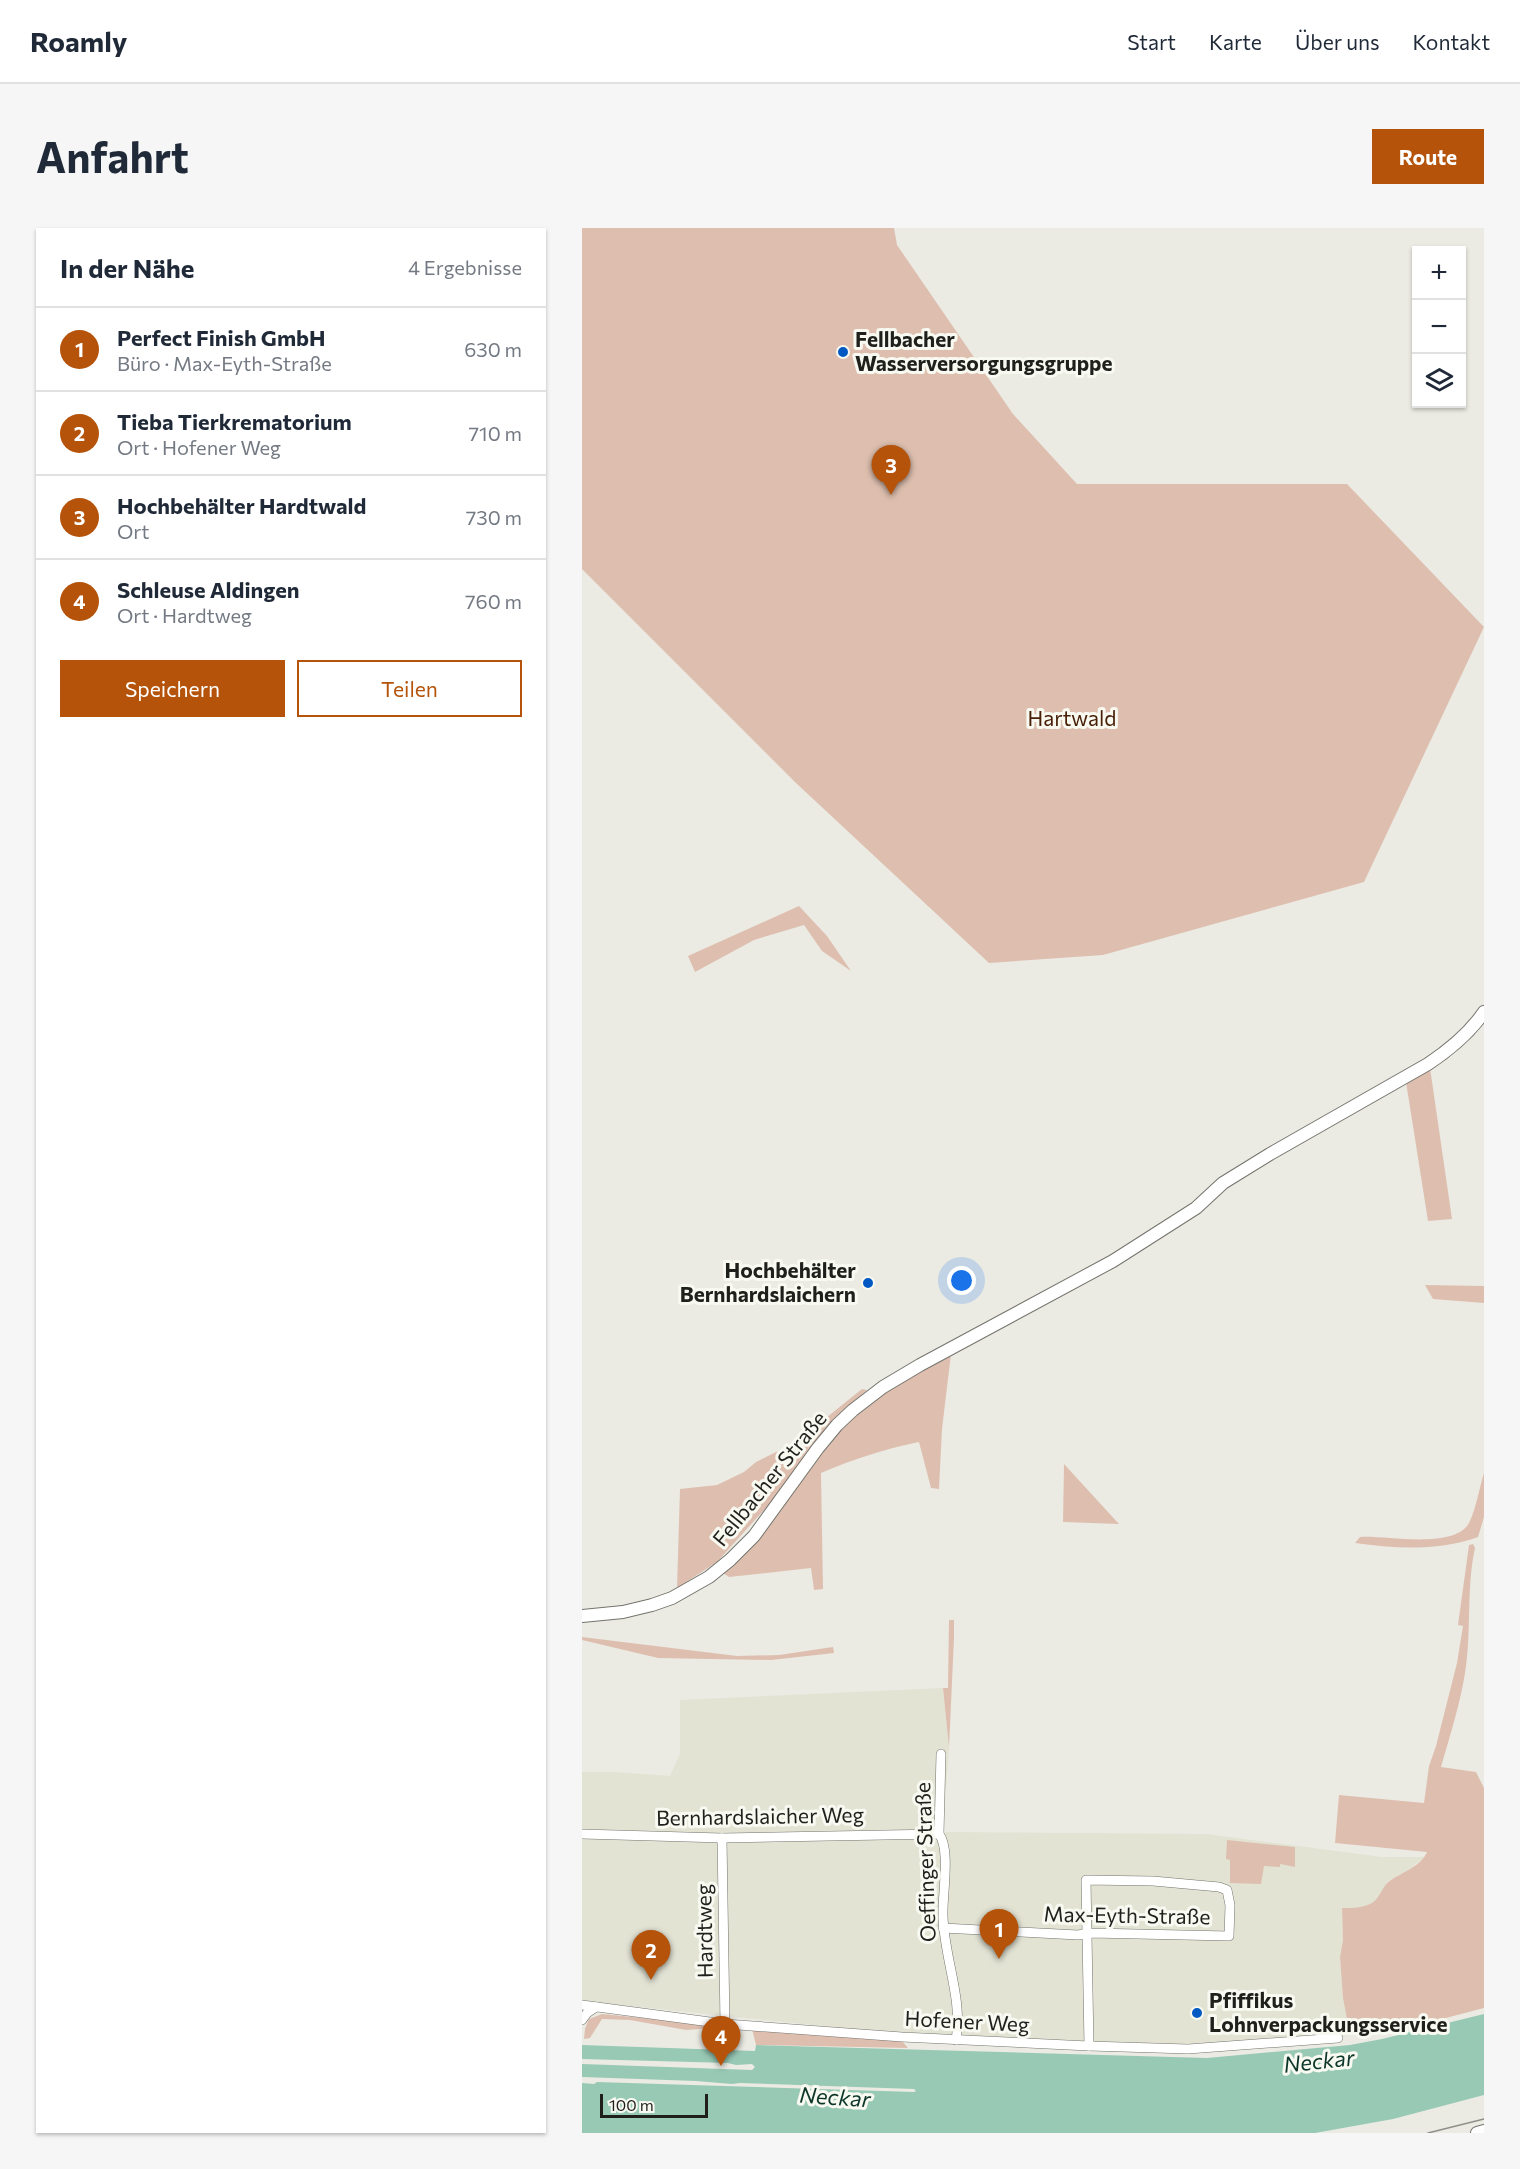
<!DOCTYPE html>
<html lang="de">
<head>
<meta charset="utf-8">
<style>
	body { margin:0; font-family:Commissioner,sans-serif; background:#f6f6f7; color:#1f2937 }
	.controls { position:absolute; right:18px; top:18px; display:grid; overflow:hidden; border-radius:0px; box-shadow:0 2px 4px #0004 }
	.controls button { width:54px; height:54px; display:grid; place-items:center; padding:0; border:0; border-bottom:2px solid #e0e1e3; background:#fff; color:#1f2937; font:30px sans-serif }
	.scale { position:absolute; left:18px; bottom:15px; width:108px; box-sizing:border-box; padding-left:6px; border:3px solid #1f1f1c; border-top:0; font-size:16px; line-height:21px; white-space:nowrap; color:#1f1f1c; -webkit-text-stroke:4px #f8f9f1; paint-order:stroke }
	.you { position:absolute; left:380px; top:1053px; width:21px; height:21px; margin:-15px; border:4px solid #fff; border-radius:50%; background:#1a73e8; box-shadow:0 0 0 9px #1a73e833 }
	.badge { display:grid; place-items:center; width:39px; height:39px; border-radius:50%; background:#b45309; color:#fff; font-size:20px; font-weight:700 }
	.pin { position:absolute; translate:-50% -50px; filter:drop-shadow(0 2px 3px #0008) }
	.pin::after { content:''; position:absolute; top:32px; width:21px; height:18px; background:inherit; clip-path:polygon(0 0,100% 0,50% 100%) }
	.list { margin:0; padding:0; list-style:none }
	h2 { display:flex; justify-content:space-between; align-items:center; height:78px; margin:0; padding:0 24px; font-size:26px }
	h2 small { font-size:20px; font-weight:400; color:#747a83 }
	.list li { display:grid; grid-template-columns:39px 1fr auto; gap:18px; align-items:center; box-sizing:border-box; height:84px; padding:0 24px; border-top:2px solid #e0e1e3 }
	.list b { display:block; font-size:22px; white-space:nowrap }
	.list p { margin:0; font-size:20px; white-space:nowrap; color:#747a83 }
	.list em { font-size:20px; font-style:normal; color:#747a83 }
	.actions { display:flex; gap:12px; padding:18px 24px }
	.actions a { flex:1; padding:14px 0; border:2px solid #b45309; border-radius:0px; text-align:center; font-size:21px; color:#b45309 }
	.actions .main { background:#b45309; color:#fff }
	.icon { flex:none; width:33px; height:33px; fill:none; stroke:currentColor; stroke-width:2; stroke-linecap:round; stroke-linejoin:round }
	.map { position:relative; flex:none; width:902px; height:1905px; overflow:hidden; border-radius:0px }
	header { display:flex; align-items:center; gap:36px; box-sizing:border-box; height:84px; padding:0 30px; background:#fff; border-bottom:2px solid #e0e1e3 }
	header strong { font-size:28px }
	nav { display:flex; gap:33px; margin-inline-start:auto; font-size:21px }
	.intro { display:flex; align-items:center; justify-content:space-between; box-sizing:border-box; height:144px; padding:0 36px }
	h1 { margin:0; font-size:42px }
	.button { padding:15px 27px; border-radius:0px; background:#b45309; color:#fff; font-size:21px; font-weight:700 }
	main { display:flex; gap:36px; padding:0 36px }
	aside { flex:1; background:#fff; border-radius:0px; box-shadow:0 2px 4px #0004 }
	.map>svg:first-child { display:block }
	.built { fill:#e2e3d3 }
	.green { fill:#debfaf }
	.water { fill:#98c9b5 }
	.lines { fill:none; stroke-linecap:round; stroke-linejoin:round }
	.minor-casing { stroke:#74746d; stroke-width:10 }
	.secondary-casing { stroke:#74746d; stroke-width:14 }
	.minor { stroke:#fff; stroke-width:9 }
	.secondary { stroke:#fff; stroke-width:12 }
	.tram { stroke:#8e8e89; stroke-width:1.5 }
	.poi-dot { fill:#0059c2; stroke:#f8f9f1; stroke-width:2 }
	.labels { text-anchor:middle; stroke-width:6; stroke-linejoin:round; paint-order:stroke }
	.poi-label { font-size:21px; font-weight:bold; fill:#1f1f1c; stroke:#f8f9f1; text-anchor:start }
	.park-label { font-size:21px; fill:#482008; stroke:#f8f9f1 }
	.street-label { font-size:21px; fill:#1f1f1c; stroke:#f8f9f1 }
	.water-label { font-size:22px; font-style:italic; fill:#0b3629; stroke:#f8f9f1 }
</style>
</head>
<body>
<header>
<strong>Roamly</strong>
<nav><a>Start</a><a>Karte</a><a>Über uns</a><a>Kontakt</a></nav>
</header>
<div class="intro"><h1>Anfahrt</h1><a class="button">Route</a></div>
<main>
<aside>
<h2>In der Nähe<small>4 Ergebnisse</small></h2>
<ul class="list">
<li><span class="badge">1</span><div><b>Perfect Finish GmbH</b><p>Büro · Max-Eyth-Straße</p></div><em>630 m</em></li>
<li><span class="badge">2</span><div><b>Tieba Tierkrematorium</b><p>Ort · Hofener Weg</p></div><em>710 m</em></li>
<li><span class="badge">3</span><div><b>Hochbehälter Hardtwald</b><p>Ort</p></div><em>730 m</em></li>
<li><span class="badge">4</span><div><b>Schleuse Aldingen</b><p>Ort · Hardtweg</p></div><em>760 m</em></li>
</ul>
<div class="actions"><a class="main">Speichern</a><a>Teilen</a></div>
</aside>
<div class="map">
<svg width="902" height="1905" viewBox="0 0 902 1905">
	<rect width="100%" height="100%" fill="#ebebe4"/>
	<path class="built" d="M361,1460L367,1520L361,1604L624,1606L800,1629H843L823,1644L806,1653L796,1670L790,1676L784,1678L760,1681L761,1712L758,1729L761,1770L768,1807L660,1818L374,1812L0,1773V1544H32L88,1548L98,1526V1472Z"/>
	<g class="green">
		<path d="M0,0H312L315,17L431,186L495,256H765L902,399L782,654L521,727L407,735L214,555L0,341Z"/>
		<path d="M217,678L245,708L269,743L240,723L222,697L172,712L113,744L106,728Z"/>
		<path d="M848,840L870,991L846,993L824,854Z"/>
		<path d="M843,1057L902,1058V1075L851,1071Z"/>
		<path d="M369,1126L360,1201L357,1261L349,1260L337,1214C303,1221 271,1231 239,1245L241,1361L232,1362L229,1340L147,1349L141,1345L238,1223L277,1181L300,1165Z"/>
		<path d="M280,1161L285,1162L265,1180L224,1225L201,1261L135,1334L95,1360L98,1261L135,1257L162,1244L174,1234L214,1214Z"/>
		<path d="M482,1236L537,1296L481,1294Z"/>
		<path d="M902,1245V1289L896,1309C857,1323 814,1321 773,1315L778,1309C803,1307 872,1322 887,1295C894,1281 897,1261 902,1245Z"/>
		<path d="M891,1316L893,1320C884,1361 890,1403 883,1445C878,1476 868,1508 859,1539L894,1544L902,1560V1780L814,1803L775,1805L768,1807L761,1770L758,1729L761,1712L760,1680C769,1680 780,1680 788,1676C799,1671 799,1658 809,1652C821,1644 839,1638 845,1624L753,1615L757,1567L842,1575L847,1538L854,1518L875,1435L881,1398L876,1397L887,1317Z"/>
		<path d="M367,1392H372V1410L367,1520L361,1460H366Z"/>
		<path d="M0,1409L155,1428L197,1427L251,1419L252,1425L189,1432L76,1430L0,1412Z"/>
		<path d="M645,1612L713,1619V1639L698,1636V1639L682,1638L679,1656L648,1655V1632L644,1631Z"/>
		<path d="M20,1786L133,1797V1800L104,1802L48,1792L20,1791L8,1810L2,1811L3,1801L7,1791Z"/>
		<path d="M170,1801L320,1813L326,1820L174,1817Z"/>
	</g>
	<path class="water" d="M902,1786V1867L811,1891L733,1905H0V1855L12,1856L15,1854L332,1864L334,1863L332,1861L158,1855L150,1856L114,1853L0,1849V1836L170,1842L173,1839L170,1836L154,1837L146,1835L0,1831V1817L173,1823L174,1817L625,1830L768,1817L800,1811Z"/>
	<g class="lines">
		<g class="minor-casing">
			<g id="minor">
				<path d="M359,1526L357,1606C369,1621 360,1668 361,1688C362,1730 381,1770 374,1812"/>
				<path d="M0,1606L140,1610L357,1606"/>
				<path d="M140,1610L143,1796"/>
				<path d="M361,1700L496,1707L509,1705L647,1708L648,1677L645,1662L637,1659L571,1653L504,1652C505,1707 506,1763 507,1818"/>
				<path d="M0,1777L143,1796L320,1809L507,1818L606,1821L756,1810"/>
				<path d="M0,1792L5,1785L14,1779"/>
			</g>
		</g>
		<g class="secondary-casing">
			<g id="secondary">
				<path d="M0,1388L41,1384L70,1377L90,1370L127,1349L148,1332L172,1308L236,1220L255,1197L271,1182L301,1159L338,1137L531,1033L614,980L641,955L688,926L846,836C867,822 887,806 902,784"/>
				<path d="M895,1905L902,1903"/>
			</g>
		</g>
		<use href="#minor" class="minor"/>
		<use href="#secondary" class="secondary"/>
		<path class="tram" d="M846,1905L902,1891"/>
	</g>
	<g class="poi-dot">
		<circle cx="261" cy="124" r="6"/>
		<circle cx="286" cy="1055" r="6"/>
		<circle cx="615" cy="1785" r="6"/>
	</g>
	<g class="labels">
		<g class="poi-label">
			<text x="273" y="119">Fellbacher<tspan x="273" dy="24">Wasserversorgungsgruppe</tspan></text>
			<text x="274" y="1050" text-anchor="end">Hochbehälter<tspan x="274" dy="24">Bernhardslaichern</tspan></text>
			<text x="627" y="1780">Pfiffikus<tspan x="627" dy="24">Lohnverpackungsservice</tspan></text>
		</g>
		<g class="park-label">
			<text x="490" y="498">Hartwald</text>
		</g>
		<g class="street-label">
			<text transform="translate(188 1251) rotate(-51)" y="7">Fellbacher Straße</text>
			<text transform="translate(178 1589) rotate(-1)" y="7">Bernhardslaicher Weg</text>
			<text transform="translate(344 1634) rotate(-92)" y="7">Oeffinger Straße</text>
			<text transform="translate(545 1688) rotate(1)" y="7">Max-Eyth-Straße</text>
			<text transform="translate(123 1703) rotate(-91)" y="7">Hardtweg</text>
			<text transform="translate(385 1794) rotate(3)" y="7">Hofener Weg</text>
		</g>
		<g class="water-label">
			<text transform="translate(737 1833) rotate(-6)" y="8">Neckar</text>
			<text transform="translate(253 1869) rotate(4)" y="8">Neckar</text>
		</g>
	</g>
</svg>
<div class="controls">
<button>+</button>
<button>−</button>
<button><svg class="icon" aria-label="layers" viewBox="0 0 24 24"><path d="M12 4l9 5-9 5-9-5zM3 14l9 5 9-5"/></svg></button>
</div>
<div class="scale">100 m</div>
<div class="you"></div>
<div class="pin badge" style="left:417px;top:1731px">1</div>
<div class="pin badge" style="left:69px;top:1752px">2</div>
<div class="pin badge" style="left:309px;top:267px">3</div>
<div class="pin badge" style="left:139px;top:1838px">4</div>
</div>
</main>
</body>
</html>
